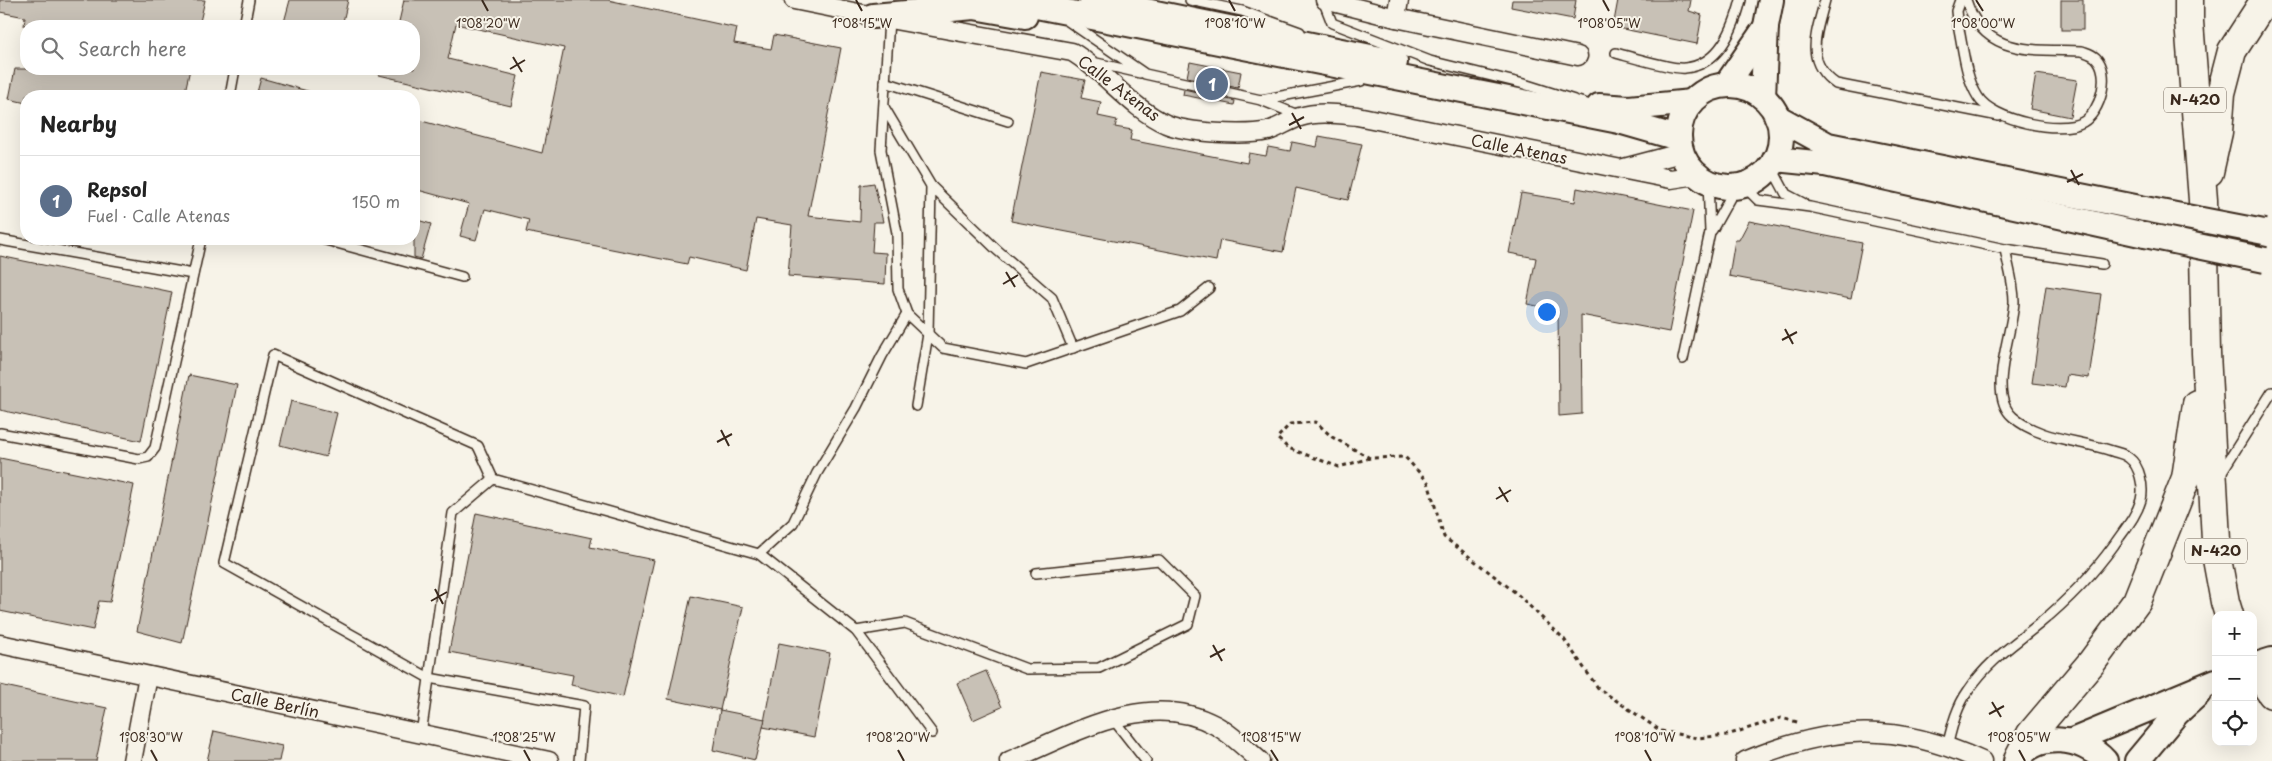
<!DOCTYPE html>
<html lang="en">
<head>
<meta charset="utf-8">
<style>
	body { margin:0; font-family:"Playpen Sans",sans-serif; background:#f6f6f6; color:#222 }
	.controls { position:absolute; right:15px; bottom:15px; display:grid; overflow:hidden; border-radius:10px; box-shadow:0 5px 20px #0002 }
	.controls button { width:45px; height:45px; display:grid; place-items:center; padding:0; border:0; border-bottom:1px solid #e0e0e0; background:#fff; color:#222; font:25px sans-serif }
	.you { position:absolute; left:1546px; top:311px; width:18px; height:18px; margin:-12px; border:4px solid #fff; border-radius:50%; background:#1a73e8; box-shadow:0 0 0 8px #1a73e833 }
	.badge { display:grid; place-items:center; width:32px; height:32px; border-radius:50%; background:#b45309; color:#fff; font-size:16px; font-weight:700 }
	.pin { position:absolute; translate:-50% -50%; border:2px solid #fff; box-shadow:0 1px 5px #0006 }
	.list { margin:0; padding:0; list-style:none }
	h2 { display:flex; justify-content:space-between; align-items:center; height:65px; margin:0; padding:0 20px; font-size:21px }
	h2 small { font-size:16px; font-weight:400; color:#767676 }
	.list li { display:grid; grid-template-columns:32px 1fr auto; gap:15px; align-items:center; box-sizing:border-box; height:90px; padding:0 20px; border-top:1px solid #e0e0e0 }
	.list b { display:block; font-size:19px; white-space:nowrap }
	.list p { margin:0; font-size:16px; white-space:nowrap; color:#767676 }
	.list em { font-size:16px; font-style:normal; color:#767676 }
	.icon { flex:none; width:28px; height:28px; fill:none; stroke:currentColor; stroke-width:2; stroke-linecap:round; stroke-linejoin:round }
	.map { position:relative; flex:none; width:2272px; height:761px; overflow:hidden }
	.search { position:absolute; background:#fff; box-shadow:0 5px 20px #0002; left:20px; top:20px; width:400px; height:55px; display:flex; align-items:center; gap:12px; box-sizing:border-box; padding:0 18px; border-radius:20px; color:#767676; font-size:19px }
	.panel { position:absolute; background:#fff; box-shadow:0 5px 20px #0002; left:20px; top:90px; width:400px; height:155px; border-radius:20px }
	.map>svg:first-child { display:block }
	.building { fill:#c8c1b6; stroke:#3b2a1e }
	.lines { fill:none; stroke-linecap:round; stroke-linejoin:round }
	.lane-casing { stroke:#3b2a1e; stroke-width:12 }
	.street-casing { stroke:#3b2a1e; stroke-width:21 }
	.secondary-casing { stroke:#3b2a1e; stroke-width:28 }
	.highway-casing { stroke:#3b2a1e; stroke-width:31 }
	.path { stroke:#3b2a1e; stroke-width:3; stroke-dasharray:4 4; stroke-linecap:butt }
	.lane { stroke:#f7f3e8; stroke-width:9 }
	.street { stroke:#f7f3e8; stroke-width:18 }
	.secondary { stroke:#f7f3e8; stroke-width:24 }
	.highway { stroke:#f7f3e8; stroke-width:28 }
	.secondary-bridge-casing { stroke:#3b2a1e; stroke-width:28; stroke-linecap:butt }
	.secondary-bridge { stroke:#f7f3e8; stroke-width:24 }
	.ticks { fill:none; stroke:#3b2a1e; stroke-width:2 }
	.labels { text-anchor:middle; stroke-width:4; stroke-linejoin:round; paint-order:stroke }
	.shield { fill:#f7f3e8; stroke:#73665b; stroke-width:1 }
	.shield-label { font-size:15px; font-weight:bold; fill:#3b2a1e }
	.street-label { font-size:16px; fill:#3b2a1e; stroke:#f7f3e8 }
	.ticks-label { font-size:12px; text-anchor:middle; fill:#3b2a1e; stroke:#f7f3e8; stroke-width:4; stroke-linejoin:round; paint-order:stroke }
</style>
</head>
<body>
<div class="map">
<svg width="2272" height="761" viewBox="0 0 2272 761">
	<rect width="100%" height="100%" fill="#f7f3e8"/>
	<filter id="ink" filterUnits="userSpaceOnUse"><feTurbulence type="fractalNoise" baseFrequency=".02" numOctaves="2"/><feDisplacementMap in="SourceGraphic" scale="10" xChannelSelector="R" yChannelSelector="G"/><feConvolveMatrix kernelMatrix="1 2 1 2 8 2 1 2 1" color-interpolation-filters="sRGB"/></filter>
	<g filter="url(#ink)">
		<g class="building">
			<path d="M0,0H205L199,26H24L25,17L0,12Z"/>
			<path d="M290,0H348L342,26H283Z"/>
			<path d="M404,0H608L737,28L734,43L771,49L774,35L841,48L808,216L860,222L861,185L874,183L883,222H874L872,252L886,253L885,284L788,276L792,225L756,219L746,270L689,257L687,264L526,232L529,220L485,209L476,240L460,236L469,204L414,189V119L542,153L564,48L456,24L448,59L518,76L511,106L379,75L380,69H414V26H398Z"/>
			<path d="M1512,0H1576L1573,19L1511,7Z"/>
			<path d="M1618,0H1691L1689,11L1702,15L1697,44L1613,27Z"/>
			<rect x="2061" y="0" width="22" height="30"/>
			<path d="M1190,62L1241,72L1238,88L1187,77Z"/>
			<path d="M15,69H190L184,96H26V103L9,99Z"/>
			<path d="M1041,72L1085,80L1081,98L1101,102L1098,116L1117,120L1115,127L1132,130L1130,140L1247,163L1249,153L1266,156L1268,147L1290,151L1292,142L1317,147L1319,136L1362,144L1348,200L1296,188L1283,252L1220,240L1216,261L1011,221Z"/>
			<path d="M2036,74L2077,80L2070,117L2030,109Z"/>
			<path d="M261,78L311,92V96H256Z"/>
			<path d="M1184,89L1235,101L1234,105L1183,95Z"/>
			<path d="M1577,188L1693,211L1669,332L1581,315L1582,414L1559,416L1558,310L1527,304L1536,258L1509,253L1521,193L1575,202Z"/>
			<path d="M414,219L431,224L421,259L414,257Z"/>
			<path d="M1749,221L1862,243L1851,299L1729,276L1735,240H1739Z"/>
			<path d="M0,256L172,292L141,441L0,410Z"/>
			<path d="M2046,286L2101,294L2089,378L2067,375L2065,387L2032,383Z"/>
			<path d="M189,375L237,385L182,643L137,631Z"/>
			<path d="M291,401L337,413L326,457L280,445Z"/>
			<path d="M0,458L134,485L110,602L99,601L93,630L0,611Z"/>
			<path d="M476,513L592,538L590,547L654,560L623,697L571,685L573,675L449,652Z"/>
			<path d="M691,596L743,607L720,710L668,699Z"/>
			<path d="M779,643L830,653L814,737L763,727Z"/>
			<path d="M986,671L1002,707L973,720L957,683Z"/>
			<path d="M0,685L107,708L96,761H0Z"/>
			<path d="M720,710L765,719L755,760L713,750Z"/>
			<path d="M214,731L282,746L279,761H207Z"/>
		</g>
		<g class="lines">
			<g class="lane-casing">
				<g id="lane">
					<path d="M1190,0L1242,11L1300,32"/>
					<path d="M1323,0L1332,23L1430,61L1524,84L1587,104"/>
					<path d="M1825,0C1817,32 1803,61 1836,84L1999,116"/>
					<path d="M1960,0L1956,11L1957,20C1963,44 1964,75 1978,97C1992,120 2060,135 2083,122C2101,112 2111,73 2096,58C2092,54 2087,53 2082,51C2033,49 1984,57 1966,0"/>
					<path d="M889,19L881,150L897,233L898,289L907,314L943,348L1026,364L1180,311L1209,288"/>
					<path d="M1068,21L1145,74L1261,100L1361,81"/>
					<path d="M244,26L249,0"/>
					<path d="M1616,53C1631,57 1674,70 1685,68C1719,65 1734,28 1741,0"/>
					<path d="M1092,62L1140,73"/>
					<path d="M885,82L1008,121"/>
					<path d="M230,96L235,69"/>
					<path d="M1261,100L1300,116"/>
					<path d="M884,107L931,186L928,334L916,406"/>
					<path d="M1771,166L1786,194L1803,203"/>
					<path d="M1743,185L1758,200L1810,207L2005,249L2102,264"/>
					<path d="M931,186L996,249L1052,298L1073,348"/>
					<path d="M1712,230L1736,187"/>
					<path d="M322,239L462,277"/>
					<path d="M0,240L193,274"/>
					<path d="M1683,359L1710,232L1708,182"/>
					<path d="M0,433L139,459L148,457L155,448L201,239"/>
					<path d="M2219,476L2272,392"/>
					<path d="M493,479L478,446L273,355L224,563L429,678L584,706L579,761"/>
					<path d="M759,554L793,523L817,473L856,408L882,356L907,314"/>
					<path d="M856,631L905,623L1027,669L1099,668L1188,624L1195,596L1159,560L1036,573"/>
					<path d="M1113,719L1146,761"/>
					<path d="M421,734L453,513L493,479L759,554L856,631L932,733"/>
					<path d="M1947,747C1952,727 1956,708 1968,691C1988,661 2012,646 2039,624C2067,601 2093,574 2114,545C2124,530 2136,517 2141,500C2144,487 2140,466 2129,458C2125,454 2118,453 2112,451C2081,440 2039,440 2013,417C1986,394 2013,333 2014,301C2014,284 2008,266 2005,249"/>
				</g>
			</g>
			<g class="street-casing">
				<g id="street">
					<path d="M794,0L873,16L1072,52C1105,71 1130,108 1166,124C1188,133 1245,136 1268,131C1279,128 1289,120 1300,117C1318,111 1338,114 1357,116L1671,179L1696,175"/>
					<path d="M1325,0L1396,18L1578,56"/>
					<path d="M1396,18L1399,0"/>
					<path d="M1624,168L1681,153"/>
					<path d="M0,644L549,761"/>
					<path d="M132,761L148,676"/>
					<path d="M1009,761C1071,735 1148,688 1215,725C1232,734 1246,749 1260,761"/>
					<path d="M1745,761C1832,725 1895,721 1982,761"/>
				</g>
			</g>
			<g class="secondary-casing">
				<g id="secondary">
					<path d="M1006,0L1619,121L1678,138"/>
					<path d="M1092,0L1395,62"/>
					<path d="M873,16L974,7L1025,16"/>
					<path d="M1726,85L1766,27"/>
					<circle cx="1730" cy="136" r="51"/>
					<path d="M1763,97L1766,26L1771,0"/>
					<path d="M1599,106L1629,108L1692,102"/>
					<path d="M1777,117L1828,145L2145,209"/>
					<path d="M1775,159L1825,164L2145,235"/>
					<path d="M2253,666L2272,660"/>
					<path d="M2072,741L2216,681"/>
					<path d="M2016,761C2037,730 2083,737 2105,761"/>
					<path d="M2137,761L2177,713L2198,694"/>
				</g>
			</g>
			<g class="highway-casing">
				<g id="highway">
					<path d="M2189,0V22L2203,200L2206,353L2217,559L2225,602L2229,615"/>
					<path d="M2209,172L2218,132L2221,93L2232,51L2261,6L2270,0"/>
					<path d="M2253,667L2272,694"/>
					<path d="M2019,757L2031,734L2092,662L2137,601L2186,478L2197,404"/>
				</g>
			</g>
			<path class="path" d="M1370,458L1339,467L1288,448L1277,438L1290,424L1316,422L1332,437L1370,458L1405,457L1428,482L1444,537L1516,593L1564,639L1598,688L1661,731L1697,738L1727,735L1781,718L1801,723"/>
			<use href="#lane" class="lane"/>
			<use href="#street" class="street"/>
			<use href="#secondary" class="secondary"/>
			<use href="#highway" class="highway"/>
			<g class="secondary-bridge-casing">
				<g id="secondary-bridge">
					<path d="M2145,209L2264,232"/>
					<path d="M2145,235L2265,260"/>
				</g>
			</g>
			<use href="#secondary-bridge" class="secondary-bridge"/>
		</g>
	</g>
	<path class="ticks" d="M482,0L488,11M856,0L862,11M1229,0L1235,11M1603,0L1609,11M1976,0L1983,11M513,57L522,72M510,69L525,60M1292,113L1301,129M1289,125L1304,117M2071,170L2079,185M2067,182L2083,174M1006,272L1015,287M1003,284L1018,275M1785,329L1793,344M1782,340L1797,332M721,430L729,446M717,442L732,434M1499,487L1508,502M1496,499L1511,490M435,589L443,604M431,601L447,592M1213,645L1222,661M1210,657L1225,649M1992,702L2001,717M1989,714L2004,706M151,750L157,761M524,750L530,761M898,750L904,761M1271,750L1278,761M1645,750L1651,761M2019,750L2025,761"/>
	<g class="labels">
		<g class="shield">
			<rect x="2164" y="87.5" width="62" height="25" rx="4"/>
			<rect x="2185" y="538.5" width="62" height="25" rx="4"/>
		</g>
		<g class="shield-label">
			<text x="2195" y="105">N-420</text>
			<text x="2216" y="556">N-420</text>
		</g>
		<g class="street-label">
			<text transform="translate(1119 88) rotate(37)" y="6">Calle Atenas</text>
			<text transform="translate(1519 149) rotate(11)" y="6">Calle Atenas</text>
			<text transform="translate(275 703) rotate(12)" y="6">Calle Berlín</text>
		</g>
	</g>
	<g class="ticks-label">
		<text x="488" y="28">1°08'20"W</text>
		<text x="862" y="28">1°08'15"W</text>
		<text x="1235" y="28">1°08'10"W</text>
		<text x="1609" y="28">1°08'05"W</text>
		<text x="1983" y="28">1°08'00"W</text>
		<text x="151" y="742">1°08'30"W</text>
		<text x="524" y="742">1°08'25"W</text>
		<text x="898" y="742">1°08'20"W</text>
		<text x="1271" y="742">1°08'15"W</text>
		<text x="1645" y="742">1°08'10"W</text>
		<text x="2019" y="742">1°08'05"W</text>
	</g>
</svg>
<div class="controls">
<button>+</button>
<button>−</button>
<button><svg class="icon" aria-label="locate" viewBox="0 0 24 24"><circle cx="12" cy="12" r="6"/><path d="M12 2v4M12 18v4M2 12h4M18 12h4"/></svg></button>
</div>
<div class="you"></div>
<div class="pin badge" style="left:1212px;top:84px;background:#5c6f8a">1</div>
<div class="search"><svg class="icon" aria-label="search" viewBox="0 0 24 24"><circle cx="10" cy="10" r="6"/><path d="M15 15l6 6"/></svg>Search here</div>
<section class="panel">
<h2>Nearby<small></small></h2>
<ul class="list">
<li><span class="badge" style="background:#5c6f8a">1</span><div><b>Repsol</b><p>Fuel · Calle Atenas</p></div><em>150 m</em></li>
</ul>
</section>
</div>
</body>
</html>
